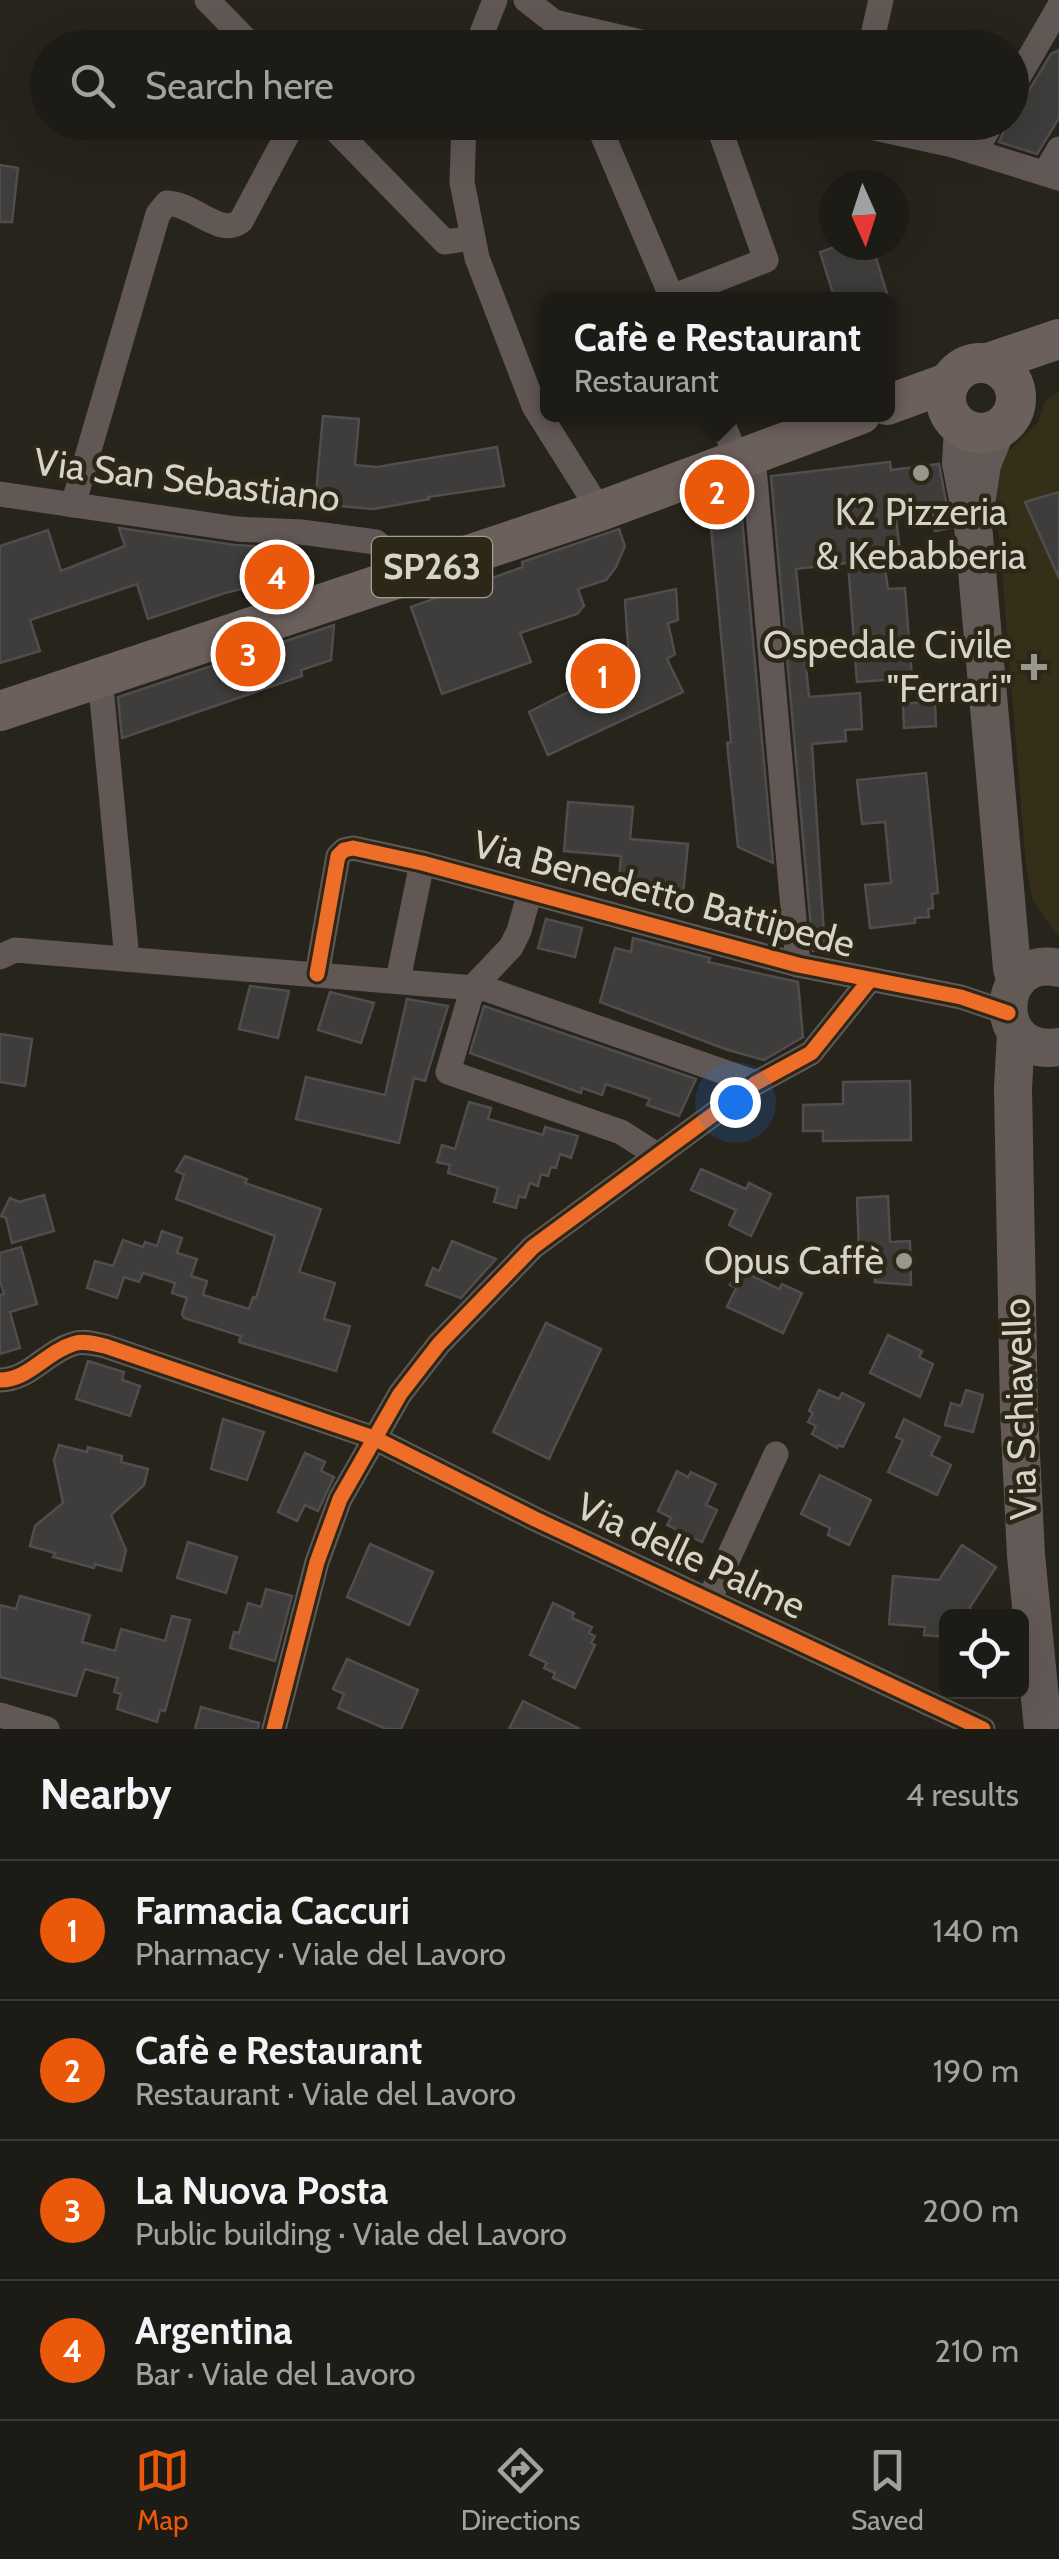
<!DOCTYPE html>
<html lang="en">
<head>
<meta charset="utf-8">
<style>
	body { margin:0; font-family:Cabin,sans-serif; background:#2a2822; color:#f1f3f6 }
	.controls { position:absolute; right:30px; bottom:30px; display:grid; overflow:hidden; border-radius:15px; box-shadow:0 10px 40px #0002 }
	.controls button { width:90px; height:90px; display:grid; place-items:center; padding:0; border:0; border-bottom:2px solid #3b3934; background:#1d1b15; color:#f1f3f6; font:50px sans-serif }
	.compass { position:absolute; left:819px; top:170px; width:90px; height:90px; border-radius:50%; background:#1d1b15; box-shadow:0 10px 40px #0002; rotate:177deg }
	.you { position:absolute; left:735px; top:1102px; width:35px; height:35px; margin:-25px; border:8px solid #fff; border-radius:50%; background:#1a73e8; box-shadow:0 0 0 15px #1a73e833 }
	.badge { display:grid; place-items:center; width:65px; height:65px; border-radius:50%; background:#ea580c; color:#fff; font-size:32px; font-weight:700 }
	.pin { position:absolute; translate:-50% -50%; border:5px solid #fff; box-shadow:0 2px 10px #0006 }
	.popup { position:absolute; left:540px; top:292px; width:355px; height:130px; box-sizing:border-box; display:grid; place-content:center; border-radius:15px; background:#1d1b15; filter:drop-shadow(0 2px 8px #0005); font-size:32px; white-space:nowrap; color:#a0a1a0 }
	.popup b { font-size:38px; color:#f1f3f6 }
	.popup::after { content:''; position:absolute; left:50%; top:100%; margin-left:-20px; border:20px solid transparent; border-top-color:#1d1b15 }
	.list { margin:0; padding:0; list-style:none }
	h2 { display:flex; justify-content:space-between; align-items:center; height:130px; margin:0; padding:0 40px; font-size:42px }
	h2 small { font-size:32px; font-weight:400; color:#a0a1a0 }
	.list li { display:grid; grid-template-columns:65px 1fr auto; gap:30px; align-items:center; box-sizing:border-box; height:140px; padding:0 40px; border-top:2px solid #3b3934 }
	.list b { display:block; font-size:38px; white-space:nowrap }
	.list p { margin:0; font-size:32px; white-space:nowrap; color:#a0a1a0 }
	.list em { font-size:32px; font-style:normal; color:#a0a1a0 }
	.icon { flex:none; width:55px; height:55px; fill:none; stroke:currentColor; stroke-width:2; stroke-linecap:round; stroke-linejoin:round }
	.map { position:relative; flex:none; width:1059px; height:1729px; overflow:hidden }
	.search { position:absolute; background:#1d1b15; box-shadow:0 10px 40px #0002; left:30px; right:30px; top:30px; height:110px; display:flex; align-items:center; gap:25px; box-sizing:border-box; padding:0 35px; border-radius:55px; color:#a0a1a0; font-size:38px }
	.sheet { height:690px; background:#1d1b15 }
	nav { display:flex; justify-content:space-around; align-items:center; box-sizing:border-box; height:140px; border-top:2px solid #3b3934; background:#1d1b15; font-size:28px; color:#a0a1a0 }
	nav a { display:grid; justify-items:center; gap:5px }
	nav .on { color:#ea580c }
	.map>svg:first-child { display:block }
	.built { fill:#352e19 }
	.building { fill:#3e3d3b; stroke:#4f4d4d; stroke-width:2.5 }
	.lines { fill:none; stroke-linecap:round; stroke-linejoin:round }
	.street { stroke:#615856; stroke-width:25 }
	.secondary { stroke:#635a57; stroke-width:38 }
	.primary { stroke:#6c605d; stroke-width:40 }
	.cycleway-casing { stroke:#2c2717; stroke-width:21 }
	.cycleway { stroke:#ee6e29; stroke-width:15 }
	.poi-dot { fill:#99968c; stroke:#2c2717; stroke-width:4 }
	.labels { text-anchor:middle; stroke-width:9; stroke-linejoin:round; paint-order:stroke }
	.shield { fill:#2c2717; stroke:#a39f94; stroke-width:2.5 }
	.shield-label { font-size:35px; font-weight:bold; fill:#d6d3c9 }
	.street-label { font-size:38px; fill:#d6d3c9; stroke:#2c2717 }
	.poi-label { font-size:38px; fill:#d6d3c9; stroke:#2c2717; text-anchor:end }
</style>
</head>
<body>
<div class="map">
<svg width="1059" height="1729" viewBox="0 0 1059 1729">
	<rect width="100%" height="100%" fill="#27241c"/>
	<path class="built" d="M1059,391V937L1033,901L1026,866L997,510V470L1005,454L1038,423L1045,401Z"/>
	<g class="building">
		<path d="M1059,50V118L1037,154L999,142L1008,122H1012V104L1025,97L1051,54Z"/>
		<path d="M0,165L18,168L12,222H0Z"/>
		<path d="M841,245H872L889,300H835L820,252Z"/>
		<path d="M323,416L359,419L355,465L377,467L497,447L504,486L428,497L429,499L374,509L315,504Z"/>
		<path d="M890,462L891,470L939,464L951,528L935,531L932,504L895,508L900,553L883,555L888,589L905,588L912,678L857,682L848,563L796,569L809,697L860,693L862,729L845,730L846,741L812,744L825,950L813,951L771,476Z"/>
		<path d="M739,485L773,863L738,847L727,743L731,742L708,496Z"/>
		<path d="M1059,492V578L1025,502Z"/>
		<path d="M119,528L235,545L272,547L279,575L269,582L225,593L148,619L137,584L30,620L40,651L0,663V546L48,530L61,571L125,546Z"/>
		<path d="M619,529L625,546L616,567L606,580L578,589L584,606L577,614L520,633L531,662L442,694L411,607L523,567L522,562Z"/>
		<path d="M676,589L678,620L668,623L675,654L667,659L683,692L548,755L529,712L629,661L625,600Z"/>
		<path d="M334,625L331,660L301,670L302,676L122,738L118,697Z"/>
		<path d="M935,701L936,726L904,728L903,704Z"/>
		<path d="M926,773L938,893L932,894L933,908L928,909L929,917L915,918V923L870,928L865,885L891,883L885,822L862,824L857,780Z"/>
		<path d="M568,802L633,807L630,839L688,844L683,895L618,889L621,856L564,851Z"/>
		<path d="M546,919L582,928L575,957L538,948Z"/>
		<path d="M633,938L710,958L708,962L798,982L803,1037L764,1060L728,1050L600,1002L615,948L631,952Z"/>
		<path d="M250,986L289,991L278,1038L239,1029Z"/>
		<path d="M330,992L374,1003L361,1043L318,1030Z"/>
		<path d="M407,999L448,1006L425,1081L414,1078L399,1143L296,1119L306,1077L385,1095Z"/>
		<path d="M484,1006L696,1079L679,1116L647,1105L650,1099L606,1084L602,1095L582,1088L581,1093L470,1053Z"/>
		<path d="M0,1034L32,1039L25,1086L0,1082Z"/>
		<path d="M910,1081L911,1140L823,1141V1131H803V1105L843,1104V1082Z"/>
		<path d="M469,1102L491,1108L488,1119L543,1135L545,1127L578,1136L571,1158L560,1154L556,1168L551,1167L548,1176L541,1174L538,1186L530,1183L525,1198L519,1196L516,1208L494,1202L498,1188L448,1173L450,1165L437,1162L442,1145L455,1149Z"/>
		<path d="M185,1156L247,1179L245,1183L321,1209L299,1272L335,1283L324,1319L350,1326L336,1371L239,1342L241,1336L184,1318L182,1314L187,1298L172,1293L175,1283L143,1273L139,1282L124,1277L117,1298L87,1288L95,1261L113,1266L123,1240L143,1247L145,1242L157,1246L162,1231L182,1238L177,1253L197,1259L191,1276L207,1281L203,1295L249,1309L253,1297L256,1298L275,1236L176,1199L184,1175L176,1171Z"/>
		<path d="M701,1169L746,1189L749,1183L771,1194L751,1236L729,1225L736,1210L691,1190Z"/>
		<path d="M44,1195L54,1231L12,1243L6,1218L1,1216L10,1198L19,1202Z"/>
		<path d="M888,1196L890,1242L910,1241L911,1285L875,1282L874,1249H859L857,1198Z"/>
		<path d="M452,1241L496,1259L461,1298L426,1285L433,1268L439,1271Z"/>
		<path d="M21,1247L37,1304L10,1312L20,1348L0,1354V1295L4,1294L0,1281V1253Z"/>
		<path d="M738,1269L779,1289L782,1284L802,1293L783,1333L727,1307L736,1288L730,1285Z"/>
		<path d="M546,1323L601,1349L549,1459L493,1432Z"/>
		<path d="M888,1335L922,1351L919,1357L933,1364L920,1397L870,1373Z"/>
		<path d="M88,1361L124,1372L122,1380L140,1386L130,1416L76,1399Z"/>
		<path d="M819,1390L839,1399L842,1393L864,1404L843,1447L838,1445L837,1448L812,1434L816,1426L808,1422L813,1413L809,1411Z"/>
		<path d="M966,1390L983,1395L973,1432L945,1425L951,1403L961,1406Z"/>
		<path d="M223,1419L264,1432L247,1480L211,1469Z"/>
		<path d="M904,1419L940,1437L931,1455L951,1465L937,1495L888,1472L903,1440L896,1437Z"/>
		<path d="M59,1445L87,1452L88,1447L122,1456L121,1462L148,1469L144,1485L111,1515L126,1550L121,1571L95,1564L94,1568L53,1557L55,1553L30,1546L35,1526L63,1503L54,1460Z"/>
		<path d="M305,1453L325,1462L321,1471L334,1477L318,1511L305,1505L297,1521L278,1512Z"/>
		<path d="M677,1471L688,1477L691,1472L716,1484L706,1505L717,1510L702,1542L667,1525L671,1518L658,1511Z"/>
		<path d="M820,1475L871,1500L849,1545L828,1535L830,1528L801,1514Z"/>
		<path d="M188,1542L237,1557L226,1593L177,1578Z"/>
		<path d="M370,1544L433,1572L409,1625L347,1597Z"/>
		<path d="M962,1545L996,1567L970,1607L974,1616H946V1637L924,1635L925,1627L889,1624L893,1576L939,1580Z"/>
		<path d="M266,1589L292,1596L275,1661L230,1648L234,1632L239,1633L248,1603L261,1607Z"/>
		<path d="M20,1596L90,1615L82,1642L115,1651L121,1629L165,1641L172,1616L190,1620L165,1711L160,1710L157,1722L117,1709L121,1694L114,1692L118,1678L85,1669L76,1696L0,1677V1605L16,1609Z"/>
		<path d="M553,1603L574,1613L572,1618L592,1627L589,1633L595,1636L591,1643L595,1645L575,1688L553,1678L555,1673L544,1668L547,1663L530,1655Z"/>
		<path d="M347,1659L418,1690L401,1729H386L338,1708L344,1694L333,1689Z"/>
		<path d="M523,1701L580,1729H509Z"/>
		<path d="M201,1707L259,1723L258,1729H195Z"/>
	</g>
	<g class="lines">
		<g class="street">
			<path d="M207,0L254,48"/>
			<path d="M526,0L554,22L667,48"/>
			<path d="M476,48L495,0"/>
			<path d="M870,48L881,0"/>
			<path d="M1012,88L1059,7"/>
			<path d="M328,122L445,242L473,238"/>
			<path d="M464,122L462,182L477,258L534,406L600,511"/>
			<path d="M597,122L673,300"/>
			<path d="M847,122L953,145L1059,178"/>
			<path d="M975,152L992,122"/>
			<path d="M1045,173L1059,149"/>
			<path d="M672,297L766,260L717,122"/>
			<path d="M719,414L738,461"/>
			<path d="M753,456L798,965"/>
			<path d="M0,494L237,529L301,532L376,542L412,574"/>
			<path d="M73,505L158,214L167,203C195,204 220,238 241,221L294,122"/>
			<path d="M100,677L127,959"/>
			<path d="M529,895L519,931L511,947L473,987L448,1072L621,1132L657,1155"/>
			<path d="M0,957L15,950L486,989L756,1083"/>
			<path d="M317,974L338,856L344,850L353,848L422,863L798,965L961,997L1008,1013"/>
			<path d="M398,980L422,863"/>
			<path d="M0,1380C29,1380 46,1352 73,1344C83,1340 95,1344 105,1346L374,1438L535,1519L983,1729"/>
			<path d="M709,1600L776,1454"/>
			<path d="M0,1715L47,1729"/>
			<path d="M274,1729L317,1562L340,1499L400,1394L439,1344L533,1247L756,1083L811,1053L869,981"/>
		</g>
		<g class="secondary">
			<path d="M963,428L961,463L973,525L1012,968L1016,982"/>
			<path d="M977,498L982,464L996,430"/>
			<path d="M1059,968C994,953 989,1058 1059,1047"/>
			<path d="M1016,1033L1013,1088L1019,1413L1026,1555L1043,1729"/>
		</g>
		<g class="primary">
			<circle cx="981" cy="398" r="35"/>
			<path d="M988,363L1059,339"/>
			<path d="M887,405L950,382"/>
			<path d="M0,711L600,511L861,414"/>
		</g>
		<g class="cycleway-casing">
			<g id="cycleway">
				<path d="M317,974L338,856L344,850L353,848L422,863L798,965L961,997L1008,1013"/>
				<path d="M0,1380C29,1380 46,1352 73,1344C83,1340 95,1344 105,1346L374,1438L535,1519L983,1729"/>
				<path d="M274,1729L317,1562L340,1499L400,1394L439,1344L533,1247L756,1083L811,1053L869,981"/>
			</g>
		</g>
		<use href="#cycleway" class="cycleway"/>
	</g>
	<g class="poi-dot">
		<circle cx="921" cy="473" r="10"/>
		<path d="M1029 652h10v10h10v10h-10v10h-10v-10h-10v-10h10z"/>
		<circle cx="904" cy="1261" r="10"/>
	</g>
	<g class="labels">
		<rect class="shield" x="372" y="537" width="120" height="60" rx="8"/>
		<g class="shield-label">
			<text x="432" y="579">SP263</text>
		</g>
		<g class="street-label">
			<text transform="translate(187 480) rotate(7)" y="13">Via San Sebastiano</text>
			<text transform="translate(664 894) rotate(15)" y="13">Via Benedetto Battipede</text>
			<text transform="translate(1020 1409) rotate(-92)" y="13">Via Schiavello</text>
			<text transform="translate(691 1556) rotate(25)" y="13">Via delle Palme</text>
		</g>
		<g class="poi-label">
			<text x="921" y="525" text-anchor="middle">K2 Pizzeria<tspan x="921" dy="44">&amp; Kebabberia</tspan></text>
			<text x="1012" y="658">Ospedale Civile<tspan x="1012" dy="44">"Ferrari"</tspan></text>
			<text x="884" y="1274">Opus Caffè</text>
		</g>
	</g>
</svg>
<div class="controls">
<button><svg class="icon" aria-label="locate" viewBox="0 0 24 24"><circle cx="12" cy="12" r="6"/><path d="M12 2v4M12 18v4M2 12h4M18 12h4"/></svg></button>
</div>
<svg class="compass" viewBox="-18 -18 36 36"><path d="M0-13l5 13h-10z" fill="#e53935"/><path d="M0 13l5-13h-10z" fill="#a0a1a0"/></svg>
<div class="you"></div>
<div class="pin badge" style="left:603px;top:676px">1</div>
<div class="pin badge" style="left:717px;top:492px">2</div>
<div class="popup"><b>Cafè e Restaurant</b>Restaurant</div>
<div class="pin badge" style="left:248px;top:654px">3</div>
<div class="pin badge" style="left:277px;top:577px">4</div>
<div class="search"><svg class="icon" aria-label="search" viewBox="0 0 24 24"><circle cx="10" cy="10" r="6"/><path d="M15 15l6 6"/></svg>Search here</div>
</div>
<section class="sheet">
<h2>Nearby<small>4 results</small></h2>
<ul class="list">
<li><span class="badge">1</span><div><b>Farmacia Caccuri</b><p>Pharmacy · Viale del Lavoro</p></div><em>140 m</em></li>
<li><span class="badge">2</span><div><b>Cafè e Restaurant</b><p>Restaurant · Viale del Lavoro</p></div><em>190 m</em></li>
<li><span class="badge">3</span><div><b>La Nuova Posta</b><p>Public building · Viale del Lavoro</p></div><em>200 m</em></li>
<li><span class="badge">4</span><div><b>Argentina</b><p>Bar · Viale del Lavoro</p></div><em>210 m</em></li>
</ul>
</section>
<nav>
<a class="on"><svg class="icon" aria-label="map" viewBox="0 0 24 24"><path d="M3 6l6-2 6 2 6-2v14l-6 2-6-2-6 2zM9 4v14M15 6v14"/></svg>Map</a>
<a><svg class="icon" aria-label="directions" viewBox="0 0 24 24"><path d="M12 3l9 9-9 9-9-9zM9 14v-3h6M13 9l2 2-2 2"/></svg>Directions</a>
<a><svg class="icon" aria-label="saved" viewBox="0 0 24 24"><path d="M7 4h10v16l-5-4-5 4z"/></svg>Saved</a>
</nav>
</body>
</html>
